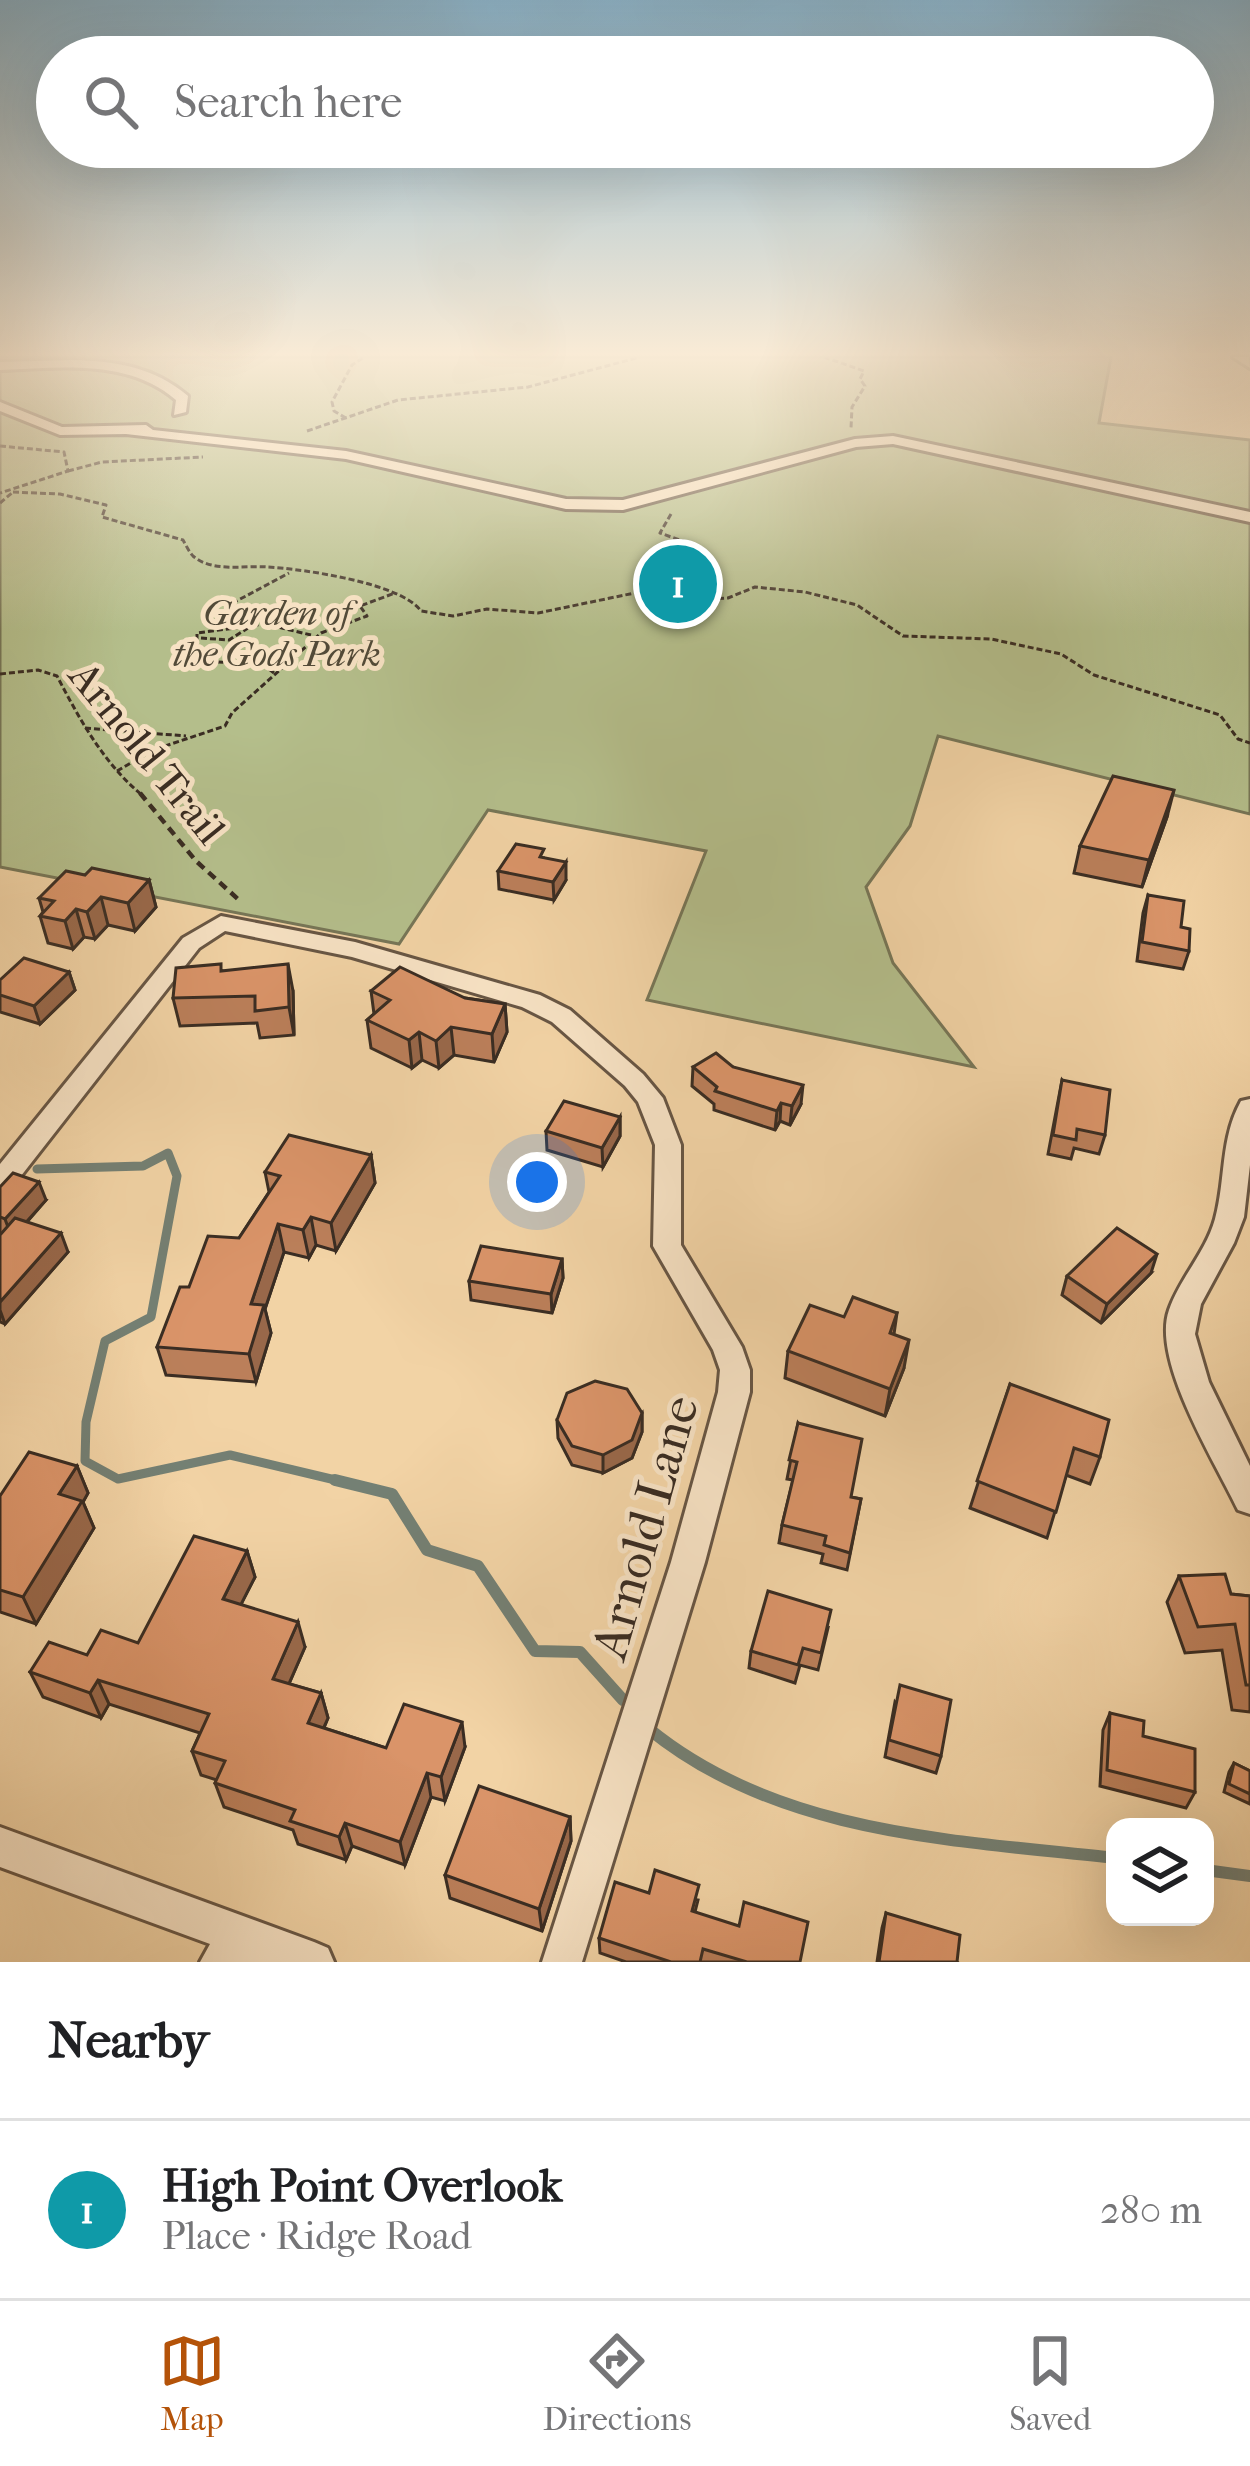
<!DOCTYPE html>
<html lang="en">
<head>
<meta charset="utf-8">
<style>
	body { margin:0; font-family:"IM FELL French Canon",serif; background:#f2f2f2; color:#202124 }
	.controls { position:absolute; right:36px; bottom:36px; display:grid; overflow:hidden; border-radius:24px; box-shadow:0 12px 48px #0002 }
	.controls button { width:108px; height:108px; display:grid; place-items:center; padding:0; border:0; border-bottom:3px solid #e0e0e0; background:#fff; color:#202124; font:60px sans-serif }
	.you { position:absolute; left:537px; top:1182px; width:42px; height:42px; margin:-30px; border:9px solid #fff; border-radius:50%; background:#1a73e8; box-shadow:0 0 0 18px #1a73e833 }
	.badge { display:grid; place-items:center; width:78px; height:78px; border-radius:50%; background:#b45309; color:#fff; font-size:39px; font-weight:700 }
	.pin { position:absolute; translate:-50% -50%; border:6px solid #fff; box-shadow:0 3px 12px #0006 }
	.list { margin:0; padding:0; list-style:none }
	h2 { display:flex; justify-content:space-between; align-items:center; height:156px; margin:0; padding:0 48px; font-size:51px }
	h2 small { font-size:39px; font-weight:400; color:#757577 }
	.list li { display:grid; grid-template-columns:78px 1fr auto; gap:36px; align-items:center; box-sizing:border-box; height:180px; padding:0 48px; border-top:3px solid #e0e0e0 }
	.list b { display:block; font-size:45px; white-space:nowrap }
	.list p { margin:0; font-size:39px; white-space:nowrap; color:#757577 }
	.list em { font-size:39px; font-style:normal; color:#757577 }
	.icon { flex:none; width:66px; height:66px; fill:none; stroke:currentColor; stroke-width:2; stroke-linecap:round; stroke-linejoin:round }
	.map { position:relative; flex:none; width:1250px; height:1962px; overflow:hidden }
	.search { position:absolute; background:#fff; box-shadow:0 12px 48px #0002; left:36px; right:36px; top:36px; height:132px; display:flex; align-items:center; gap:30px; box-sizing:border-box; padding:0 42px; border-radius:66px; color:#757577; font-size:45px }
	.sheet { height:336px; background:#fff }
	nav { display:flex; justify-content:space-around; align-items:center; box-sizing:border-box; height:168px; border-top:3px solid #e0e0e0; background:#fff; font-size:33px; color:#757577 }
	nav a { display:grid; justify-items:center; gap:6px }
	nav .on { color:#b45309 }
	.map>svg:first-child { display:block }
	.green { fill:#b4be8b; stroke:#777657; stroke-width:3 }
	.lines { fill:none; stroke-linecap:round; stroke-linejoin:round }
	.stream-far1 { stroke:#748074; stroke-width:9 }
	.stream { stroke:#748074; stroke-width:12 }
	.minor-casing { stroke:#685644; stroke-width:6 }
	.path-far1 { stroke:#3a2d23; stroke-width:3; stroke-dasharray:6 3; stroke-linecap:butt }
	.path { stroke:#3a2d23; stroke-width:4.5; stroke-dasharray:9 6; stroke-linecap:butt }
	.minor { fill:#f7e2c4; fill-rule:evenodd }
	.wall { fill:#bb7f5a; stroke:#3a2d23; stroke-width:3 }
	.shaded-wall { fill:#99684a; stroke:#3a2d23; stroke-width:3 }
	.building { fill:#da9469; stroke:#3a2d23; stroke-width:3 }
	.labels { text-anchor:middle; stroke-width:10; stroke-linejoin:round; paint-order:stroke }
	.far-park-label { font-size:36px; font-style:italic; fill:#524a38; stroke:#f7e2c4 }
	.street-label { font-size:42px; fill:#3a2d23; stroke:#f7e2c4 }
	.near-street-label { font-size:51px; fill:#3a2d23; stroke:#f7e2c4 }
</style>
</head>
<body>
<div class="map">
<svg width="1250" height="1962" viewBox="0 0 1250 1962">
	<rect width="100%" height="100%" fill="#f2d3a5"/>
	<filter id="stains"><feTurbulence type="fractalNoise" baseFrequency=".00167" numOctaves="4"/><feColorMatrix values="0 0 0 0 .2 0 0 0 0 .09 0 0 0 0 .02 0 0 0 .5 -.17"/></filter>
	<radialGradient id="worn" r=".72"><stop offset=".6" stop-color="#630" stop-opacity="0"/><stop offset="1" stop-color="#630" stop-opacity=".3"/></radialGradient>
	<path class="green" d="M0,357H1111L1099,423L1250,440V814L938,736L910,826L866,887L893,963L974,1067L647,1000L706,851L488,810L399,944L0,867Z"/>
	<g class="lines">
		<path class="stream-far1" d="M37,1169L143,1166L168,1153L177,1176L151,1317L105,1341L86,1422L85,1461L118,1479L230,1455L348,1483"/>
		<g class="stream">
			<path d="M335,1480L392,1494L427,1550L478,1566L535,1651L580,1652L623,1700"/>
			<path d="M649,1729C779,1835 955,1840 1115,1858"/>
			<path d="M1205,1870L1250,1876"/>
		</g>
		<g class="minor-casing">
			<g id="minor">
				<path d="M1233,357H1249L1250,368Z"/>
				<path d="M72,360C116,361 154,367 188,396L186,412L174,415L176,400C127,358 60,368 0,370V362Z"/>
				<path d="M0,402L62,427L146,425L153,430L346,451L566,499L623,500L855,439L893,436L1250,512V522L893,444L856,447L623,510L566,509L346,459L126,434L60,435L0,411Z"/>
				<path d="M221,916L355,942L540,995L570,1010L643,1074L663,1098L681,1145V1245L742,1347L750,1370V1392L705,1562L582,1962H542L671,1562L718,1392L720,1370L713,1350L653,1246L655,1145L638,1102L625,1086L552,1022L522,1007L352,957L225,931L199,948L10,1190L0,1193V1164L183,938Z"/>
				<path d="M1250,1099V1165L1244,1217L1234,1243L1201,1304L1195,1334L1209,1382L1250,1466V1514L1238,1510C1216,1463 1151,1361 1169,1310C1180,1278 1206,1252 1215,1219C1226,1179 1220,1139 1241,1101Z"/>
				<path d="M0,1827L314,1942L328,1948L334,1962H200L210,1944L0,1867Z"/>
			</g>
		</g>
		<g class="path-far1">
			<path d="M824,357L864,371L860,379L865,386L852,407L851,428"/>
			<path d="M346,418L334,411L332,402L352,365L364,357"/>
			<path d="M307,431L398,400L528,387L640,357"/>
			<path d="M0,446L64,452L68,471L0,493"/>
			<path d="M68,471L102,462L203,457"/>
			<path d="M13,492L60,494L106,505L102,517L183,540C186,545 189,552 193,556C213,573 244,565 268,567C303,569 401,583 421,611L453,616L487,609L538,613L678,584"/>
			<path d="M0,503L13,492"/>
			<path d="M671,514L660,533L702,548L680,554L688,571L678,584L695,600L728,598L755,587L805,592L857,605L903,636L991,639L1061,654L1094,675L1220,715L1238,739L1250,743"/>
			<path d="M225,628L229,605L289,573"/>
			<path d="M201,638L229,640L248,628"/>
			<path d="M274,673L261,663L218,662L215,654L197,653V633L265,624L311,635"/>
			<path d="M0,674L38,670L57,676C80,720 104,764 143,796"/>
			<path d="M85,728L186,736"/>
			<path d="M117,771L153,750L225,726L232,713L321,633L367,616L360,606L395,593"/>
		</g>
		<path class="path" d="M140,793L196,861L239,900"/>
		<use href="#minor" class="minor"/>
	</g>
	<g class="wall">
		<path d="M1167,817L1142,887L1074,873L1080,846Z"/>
		<path d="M544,858L566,880L554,900L499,889L498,871Z"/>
		<path d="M85,875L149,880L156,907L135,931L108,925L95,939L84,937L73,949L48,943L40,916L43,912L39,898Z"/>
		<path d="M1148,895L1181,927L1189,951L1183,969L1137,961L1143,913Z"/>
		<path d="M223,971L293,991L294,1035L260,1038L257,1023L180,1026L173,998Z"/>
		<path d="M69,972L75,990L40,1024L0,1012V980Z"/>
		<path d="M371,991L465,998L505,1004L507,1032L494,1062L454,1055L439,1068L422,1060L412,1068L371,1048L367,1020L374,1014Z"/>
		<path d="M693,1067H733L801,1104L790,1125L780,1121L775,1130L714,1110V1104L692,1086Z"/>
		<path d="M1062,1080L1105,1135L1099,1154L1074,1148L1071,1159L1048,1154Z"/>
		<path d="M620,1117V1136L603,1167L547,1150L546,1131Z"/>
		<path d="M371,1155L375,1183L336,1251L316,1245L309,1258L284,1252L265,1309L271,1333L256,1382L166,1375L157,1347L189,1287L239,1238L269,1192L265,1172Z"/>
		<path d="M0,1187L46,1200L27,1222L68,1252L5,1324L0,1322Z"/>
		<path d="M562,1259L563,1278L552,1313L471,1300L469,1281Z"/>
		<path d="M1151,1273L1101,1323L1062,1295L1067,1276Z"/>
		<path d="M897,1313L894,1334L904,1368L885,1416L785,1378L788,1351L844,1317Z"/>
		<path d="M1010,1384L1100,1457L1090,1484L1066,1475L1047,1538L970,1508Z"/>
		<path d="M642,1413V1432L632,1458L603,1473L572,1465L558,1438L557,1420Z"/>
		<path d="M798,1423L851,1497L861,1499L847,1570L821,1563L823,1554L779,1543L782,1525L793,1480L787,1479Z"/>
		<path d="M77,1466L88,1493L83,1502L94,1528L36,1624L0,1612V1496Z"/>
		<path d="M247,1551L255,1577L241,1604L305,1647L289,1684L321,1693L328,1718L324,1728L386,1748L465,1747L445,1801L431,1797L405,1865L352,1846L346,1860L298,1844L293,1830L224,1807L215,1783L217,1780L201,1775L192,1751L200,1733L109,1704L101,1718L43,1697L30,1672L87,1655L138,1643Z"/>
		<path d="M1179,1576L1231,1594L1250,1596V1712L1232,1710L1222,1650L1185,1653L1167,1602Z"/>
		<path d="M828,1628L818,1670L800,1665L795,1683L749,1668L751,1651Z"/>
		<path d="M895,1702L941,1756L936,1773L885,1757Z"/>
		<path d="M1110,1713L1143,1736L1195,1792L1186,1808L1100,1786L1103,1730Z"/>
		<path d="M1234,1763L1250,1771V1804L1224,1792L1229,1772Z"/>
		<path d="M570,1817L571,1841L542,1931L450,1898L445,1875Z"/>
		<path d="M649,1893L698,1900L695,1912L800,1962H626L600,1953L599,1938Z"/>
		<path d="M886,1913L957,1962H877L882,1928Z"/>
	</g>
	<g class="shaded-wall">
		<path d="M1174,790L1167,817L1142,887L1149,860Z"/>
		<path d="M566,862V880L554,900L553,882Z"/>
		<path d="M149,880L156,907L135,931L128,903Z"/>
		<path d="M101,897L108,925L95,939L87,912Z"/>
		<path d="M76,909L84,937L73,949L65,921Z"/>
		<path d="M288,964L293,991L294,1035L289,1007Z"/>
		<path d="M69,972L75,990L40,1024L34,1006Z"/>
		<path d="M505,1004L507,1032L494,1062L492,1034Z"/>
		<path d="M451,1027L454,1055L439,1068L436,1041Z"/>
		<path d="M419,1032L422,1060L412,1068L409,1040Z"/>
		<path d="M803,1085L801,1104L790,1125L792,1106Z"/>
		<path d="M781,1103L780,1121L775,1130L777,1111Z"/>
		<path d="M620,1117V1136L603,1167L602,1148Z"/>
		<path d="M371,1155L375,1183L336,1251L331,1223Z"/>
		<path d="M39,1182L46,1200L12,1238L5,1219Z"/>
		<path d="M311,1217L316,1245L309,1258L303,1230Z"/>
		<path d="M278,1224L284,1252L265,1309L271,1333L256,1382L249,1354L251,1304Z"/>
		<path d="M61,1233L68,1252L5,1324L0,1310V1302Z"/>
		<path d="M1157,1254L1151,1273L1101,1323L1107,1304Z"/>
		<path d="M562,1259L563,1278L552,1313L551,1294Z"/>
		<path d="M909,1340L904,1368L885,1416L890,1389Z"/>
		<path d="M642,1413V1432L632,1458L603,1473V1455Z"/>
		<path d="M77,1466L88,1493L83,1502L94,1528L36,1624L23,1597L59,1494Z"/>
		<path d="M247,1551L255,1577L231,1624L223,1599Z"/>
		<path d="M298,1622L305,1647L280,1704L273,1679Z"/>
		<path d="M98,1680L109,1704L101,1718L90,1693Z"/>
		<path d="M321,1693L328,1718L315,1747L308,1723Z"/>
		<path d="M462,1722L465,1747L445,1801L441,1777Z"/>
		<path d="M427,1773L431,1797L405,1865L400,1842Z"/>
		<path d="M570,1817L571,1841L542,1931L539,1909Z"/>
		<path d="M345,1823L352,1846L346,1860L339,1837Z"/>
	</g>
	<g class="building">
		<path d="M1113,776L1174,790L1149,860L1080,846Z"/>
		<path d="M516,844L544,849L540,857L566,862L553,882L498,871Z"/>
		<path d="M92,868L149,880L128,903L101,897L87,912L76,909L65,921L40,916L54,901L39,898L66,871L85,875Z"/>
		<path d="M1148,895L1184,901L1181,927L1190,929L1189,951L1142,942Z"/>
		<path d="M24,958L69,972L34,1006L0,995V980Z"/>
		<path d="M221,964V971L288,964L289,1007L255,1011V996L173,998L176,968Z"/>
		<path d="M400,967L465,998L505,1004L492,1034L451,1027L436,1041L419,1032L409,1040L367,1020L390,1000L371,991Z"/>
		<path d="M716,1053L733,1067L803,1085L792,1106L781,1103L777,1111L715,1091L717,1087L693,1067Z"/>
		<path d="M1062,1080L1110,1090L1105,1135L1077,1129L1076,1140L1053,1135Z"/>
		<path d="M564,1101L620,1117L602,1148L546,1131Z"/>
		<path d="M289,1135L371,1155L331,1223L311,1217L303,1230L278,1224L251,1304L264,1305L249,1354L157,1347L180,1287H189L208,1236L239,1238L280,1176L265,1172Z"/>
		<path d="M13,1173L39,1182L5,1219L0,1217V1187Z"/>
		<path d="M15,1218L61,1233L0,1302V1235Z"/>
		<path d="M1117,1228L1157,1254L1107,1304L1067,1276Z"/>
		<path d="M481,1246L562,1259L551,1294L469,1281Z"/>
		<path d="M853,1297L897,1313L890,1333L909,1340L890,1389L788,1351L810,1305L844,1317Z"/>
		<path d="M595,1381L627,1389L642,1413L632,1440L603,1455L572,1446L557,1420L567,1393Z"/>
		<path d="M1010,1384L1109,1420L1100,1457L1074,1448L1056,1512L977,1481Z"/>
		<path d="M798,1423L862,1439L851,1497L861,1499L850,1553L824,1545L826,1536L782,1525L797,1462L789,1460Z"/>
		<path d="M29,1452L77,1466L59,1494L82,1501L23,1597L0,1590V1496Z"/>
		<path d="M194,1536L247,1551L223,1599L298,1622L273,1679L321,1693L308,1723L386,1748L404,1704L462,1722L441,1777L427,1773L400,1842L345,1823L339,1837L290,1821L295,1810L215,1783L225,1761L192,1751L209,1714L98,1680L90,1693L30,1672L49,1642L87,1655L101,1630L138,1643Z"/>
		<path d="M1225,1574L1231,1594L1250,1596V1685H1246L1235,1624L1198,1627L1179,1576Z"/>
		<path d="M768,1591L831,1610L821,1653L803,1648L798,1665L751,1651Z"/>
		<path d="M900,1685L951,1700L941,1756L889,1740Z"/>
		<path d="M1110,1713L1144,1721L1143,1736L1195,1749V1792L1107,1770Z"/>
		<path d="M1234,1763L1250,1771V1794L1229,1784Z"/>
		<path d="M479,1786L570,1817L539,1909L445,1875Z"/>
		<path d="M655,1870L699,1885L692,1911L739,1926L744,1902L808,1922L800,1962H747L703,1949L700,1962H671L599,1938L615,1882L649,1893Z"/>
		<path d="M886,1913L960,1935L957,1962H879Z"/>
	</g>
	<linearGradient id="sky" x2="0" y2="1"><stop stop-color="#89b5cf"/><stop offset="0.56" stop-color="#f9ebd6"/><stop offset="1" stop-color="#f9ebd6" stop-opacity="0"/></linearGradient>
	<rect width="1250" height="632" fill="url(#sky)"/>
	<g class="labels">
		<g class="far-park-label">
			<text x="277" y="625">Garden of<tspan x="277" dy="41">the Gods Park</tspan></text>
		</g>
		<g class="street-label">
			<text transform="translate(148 752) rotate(51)" y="15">Arnold Trail</text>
		</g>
		<g class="near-street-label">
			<text transform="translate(644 1527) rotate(-74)" y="18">Arnold Lane</text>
		</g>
	</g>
	<rect width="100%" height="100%" filter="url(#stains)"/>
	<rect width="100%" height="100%" fill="url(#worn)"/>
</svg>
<div class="controls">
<button><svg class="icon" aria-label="layers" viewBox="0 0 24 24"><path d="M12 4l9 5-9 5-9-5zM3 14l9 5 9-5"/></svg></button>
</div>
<div class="you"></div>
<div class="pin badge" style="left:678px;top:584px;background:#0f9aa8">1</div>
<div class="search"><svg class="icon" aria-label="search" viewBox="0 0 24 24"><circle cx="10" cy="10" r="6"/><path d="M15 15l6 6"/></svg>Search here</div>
</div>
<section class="sheet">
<h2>Nearby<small></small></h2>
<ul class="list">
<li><span class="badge" style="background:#0f9aa8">1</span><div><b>High Point Overlook</b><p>Place · Ridge Road</p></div><em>280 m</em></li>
</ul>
</section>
<nav>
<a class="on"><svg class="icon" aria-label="map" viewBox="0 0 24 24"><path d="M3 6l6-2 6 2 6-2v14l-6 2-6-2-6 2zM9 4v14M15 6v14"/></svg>Map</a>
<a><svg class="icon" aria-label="directions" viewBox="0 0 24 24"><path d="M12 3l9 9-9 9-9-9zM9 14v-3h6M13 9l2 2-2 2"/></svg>Directions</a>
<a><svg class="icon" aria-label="saved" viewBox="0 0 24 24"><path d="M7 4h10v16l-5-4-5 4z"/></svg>Saved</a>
</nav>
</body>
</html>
